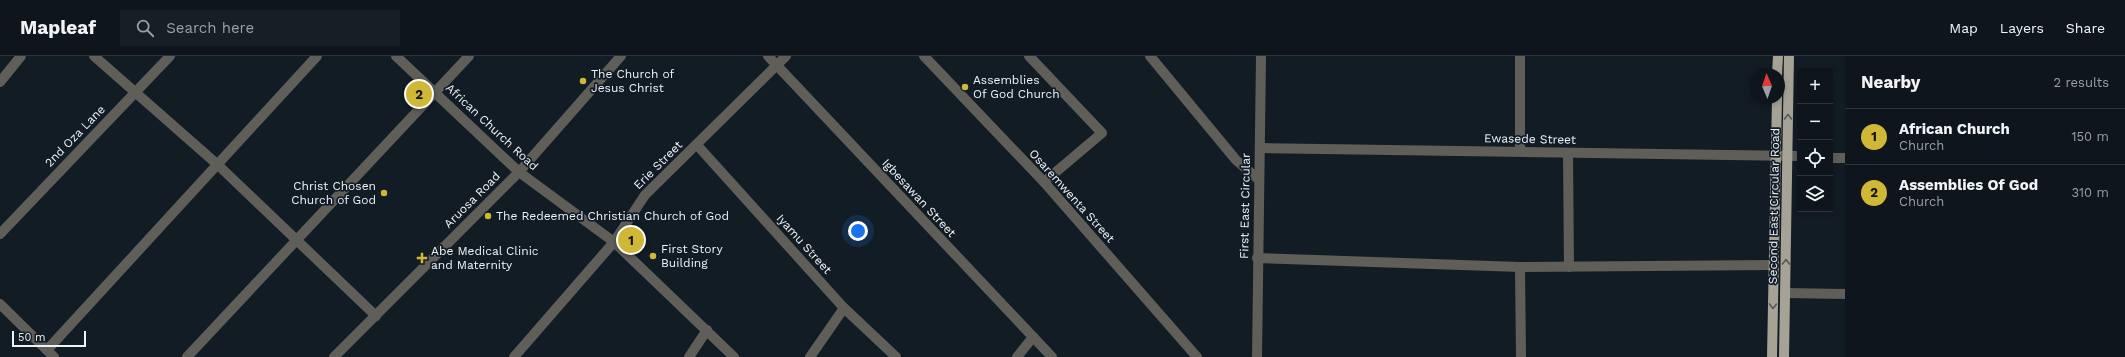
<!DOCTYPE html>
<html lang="en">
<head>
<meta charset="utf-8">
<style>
	body { margin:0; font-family:"Work Sans",sans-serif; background:#171e25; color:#f1f3f6 }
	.controls { position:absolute; right:12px; top:12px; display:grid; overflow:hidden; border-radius:0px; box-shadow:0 2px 6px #0003 }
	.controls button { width:36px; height:36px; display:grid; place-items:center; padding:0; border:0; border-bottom:1px solid #2e343b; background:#0e151c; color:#f1f3f6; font:20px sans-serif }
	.compass { position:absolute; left:1749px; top:12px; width:36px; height:36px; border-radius:50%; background:#0e151c; box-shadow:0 2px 6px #0003; rotate:358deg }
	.scale { position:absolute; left:12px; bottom:10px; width:74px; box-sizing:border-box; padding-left:4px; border:2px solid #ecf3f9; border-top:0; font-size:11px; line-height:14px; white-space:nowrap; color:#ecf3f9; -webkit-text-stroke:3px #121c25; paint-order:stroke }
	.you { position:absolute; left:858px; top:175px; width:14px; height:14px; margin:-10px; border:3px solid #fff; border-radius:50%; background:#1a73e8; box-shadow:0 0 0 6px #1a73e833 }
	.badge { display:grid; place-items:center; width:26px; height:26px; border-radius:50%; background:#d1b736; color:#111; font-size:13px; font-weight:700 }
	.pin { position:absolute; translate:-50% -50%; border:2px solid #fff; box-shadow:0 1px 4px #0006 }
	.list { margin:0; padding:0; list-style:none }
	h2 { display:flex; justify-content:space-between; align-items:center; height:52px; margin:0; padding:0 16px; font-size:17px }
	h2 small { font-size:13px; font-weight:400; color:#9b9fa3 }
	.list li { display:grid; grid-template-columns:26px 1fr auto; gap:12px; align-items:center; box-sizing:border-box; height:56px; padding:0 16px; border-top:1px solid #2e343b }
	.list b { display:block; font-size:15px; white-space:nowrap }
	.list p { margin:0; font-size:13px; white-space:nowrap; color:#9b9fa3 }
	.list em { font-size:13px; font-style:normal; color:#9b9fa3 }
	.icon { flex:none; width:22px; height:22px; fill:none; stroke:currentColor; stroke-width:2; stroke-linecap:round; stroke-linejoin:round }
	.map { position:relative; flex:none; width:1845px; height:301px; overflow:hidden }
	header { display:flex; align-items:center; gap:24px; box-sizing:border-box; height:56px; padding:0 20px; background:#0e151c; border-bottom:1px solid #2e343b }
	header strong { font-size:19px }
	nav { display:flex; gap:22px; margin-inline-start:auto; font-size:14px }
	.search { width:280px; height:36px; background:#171e25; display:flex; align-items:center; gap:10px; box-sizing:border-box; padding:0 14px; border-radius:0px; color:#9b9fa3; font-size:15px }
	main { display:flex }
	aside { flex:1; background:#0e151c }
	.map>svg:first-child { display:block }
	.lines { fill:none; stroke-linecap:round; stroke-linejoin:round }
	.minor { stroke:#5f5e58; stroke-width:10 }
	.major { stroke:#a6a396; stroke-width:10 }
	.oneway { stroke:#555958 }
	.poi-dot { fill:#d1b736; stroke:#121c25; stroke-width:1.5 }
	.labels { text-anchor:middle; stroke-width:3.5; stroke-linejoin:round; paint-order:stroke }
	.poi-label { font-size:12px; fill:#ecf3f9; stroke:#121c25; text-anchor:start }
	.street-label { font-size:12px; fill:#ecf3f9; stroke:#121c25 }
</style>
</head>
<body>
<header>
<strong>Mapleaf</strong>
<div class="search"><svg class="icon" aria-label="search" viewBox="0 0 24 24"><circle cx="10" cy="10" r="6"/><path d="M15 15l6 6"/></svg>Search here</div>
<nav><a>Map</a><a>Layers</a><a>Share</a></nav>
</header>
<main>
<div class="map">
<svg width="1845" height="301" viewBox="0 0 1845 301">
	<rect width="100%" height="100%" fill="#121c25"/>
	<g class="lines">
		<g class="minor">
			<path d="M94,0L218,109L376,260"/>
			<path d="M396,0L519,116L614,186L734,301"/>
			<path d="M768,0L1052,301"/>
			<path d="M924,0L1044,126L1197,301"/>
			<path d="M1029,0L1102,77L1044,126"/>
			<path d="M1150,0L1236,104L1258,123"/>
			<path d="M1520,0V95"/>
			<path d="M0,26L21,0"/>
			<path d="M697,89L844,252L896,301"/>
			<path d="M1260,92L1800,100"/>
			<path d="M1568,97L1569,211"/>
			<path d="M1830,102H1845"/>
			<path d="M0,178L170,0"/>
			<path d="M1257,202L1520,211L1773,209"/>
			<path d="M1520,211L1521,301"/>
			<path d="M1785,237L1845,238"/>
			<path d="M0,248L54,301"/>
			<path d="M47,294L317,0"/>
			<path d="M187,301L469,0"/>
			<path d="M334,301L519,116L621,0"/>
			<path d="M514,301L614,186L645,139L786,0"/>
			<path d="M689,301L707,274"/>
			<path d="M810,301L844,252"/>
			<path d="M1017,301L1033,281"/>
			<path d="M1257,301L1261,0"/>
		</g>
		<g class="major">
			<path d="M1777,18L1778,0"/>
			<path d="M1772,301L1777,42"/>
			<path d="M1784,301L1789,0"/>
		</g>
	</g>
	<defs><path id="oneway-chevron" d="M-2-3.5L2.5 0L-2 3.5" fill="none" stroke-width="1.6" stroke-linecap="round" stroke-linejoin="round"/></defs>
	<g class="oneway">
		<use href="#oneway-chevron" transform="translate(1788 61) rotate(-90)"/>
		<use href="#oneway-chevron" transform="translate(1786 206) rotate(-89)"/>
		<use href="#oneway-chevron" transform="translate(1773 250) rotate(91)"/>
	</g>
	<g class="poi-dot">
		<circle cx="583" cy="25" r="4"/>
		<circle cx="965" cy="31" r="4"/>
		<circle cx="384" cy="137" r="4"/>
		<circle cx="488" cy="160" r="4"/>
		<circle cx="653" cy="200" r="4"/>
		<path d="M420 196h4v4h4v4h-4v4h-4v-4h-4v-4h4z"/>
	</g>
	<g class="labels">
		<g class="poi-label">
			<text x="591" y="22">The Church of<tspan x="591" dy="14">Jesus Christ</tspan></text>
			<text x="973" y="28">Assemblies<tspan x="973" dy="14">Of God Church</tspan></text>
			<text x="376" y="134" text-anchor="end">Christ Chosen<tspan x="376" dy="14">Church of God</tspan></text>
			<text x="496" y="164">The Redeemed Christian Church of God</text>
			<text x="661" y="197">First Story<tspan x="661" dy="14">Building</tspan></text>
			<text x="431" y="199">Abe Medical Clinic<tspan x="431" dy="14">and Maternity</tspan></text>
		</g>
		<g class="street-label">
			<text transform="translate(492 71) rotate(43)" y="4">African Church Road</text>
			<text transform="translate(75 80) rotate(-46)" y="4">2nd Oza Lane</text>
			<text transform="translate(1530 83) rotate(1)" y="4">Ewasede Street</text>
			<text transform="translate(658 109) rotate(-45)" y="4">Erie Street</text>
			<text transform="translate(1072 140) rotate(48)" y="4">Osaremwenta Street</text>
			<text transform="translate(919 142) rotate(47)" y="4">Igbesawan Street</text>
			<text transform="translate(472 144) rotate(-45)" y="4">Aruosa Road</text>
			<text transform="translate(1245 150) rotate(-89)" y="4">First East Circular</text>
			<text transform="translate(1774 150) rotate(-89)" y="4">Second East Circular Road</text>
			<text transform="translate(804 188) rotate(48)" y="4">Iyamu Street</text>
		</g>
	</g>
</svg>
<div class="controls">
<button>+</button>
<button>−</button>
<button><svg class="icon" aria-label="locate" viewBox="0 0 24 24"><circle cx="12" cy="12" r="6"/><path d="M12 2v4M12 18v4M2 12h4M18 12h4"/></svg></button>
<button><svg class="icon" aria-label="layers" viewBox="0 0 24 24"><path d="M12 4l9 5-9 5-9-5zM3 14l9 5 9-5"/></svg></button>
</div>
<svg class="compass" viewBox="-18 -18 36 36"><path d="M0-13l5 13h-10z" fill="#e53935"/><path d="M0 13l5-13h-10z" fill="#9b9fa3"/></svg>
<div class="scale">50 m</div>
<div class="you"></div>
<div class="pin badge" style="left:631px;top:184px">1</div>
<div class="pin badge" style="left:419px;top:38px">2</div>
</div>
<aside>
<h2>Nearby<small>2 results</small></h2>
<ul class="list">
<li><span class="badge">1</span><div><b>African Church</b><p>Church</p></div><em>150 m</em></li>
<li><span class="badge">2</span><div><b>Assemblies Of God</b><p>Church</p></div><em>310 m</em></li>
</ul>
</aside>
</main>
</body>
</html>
